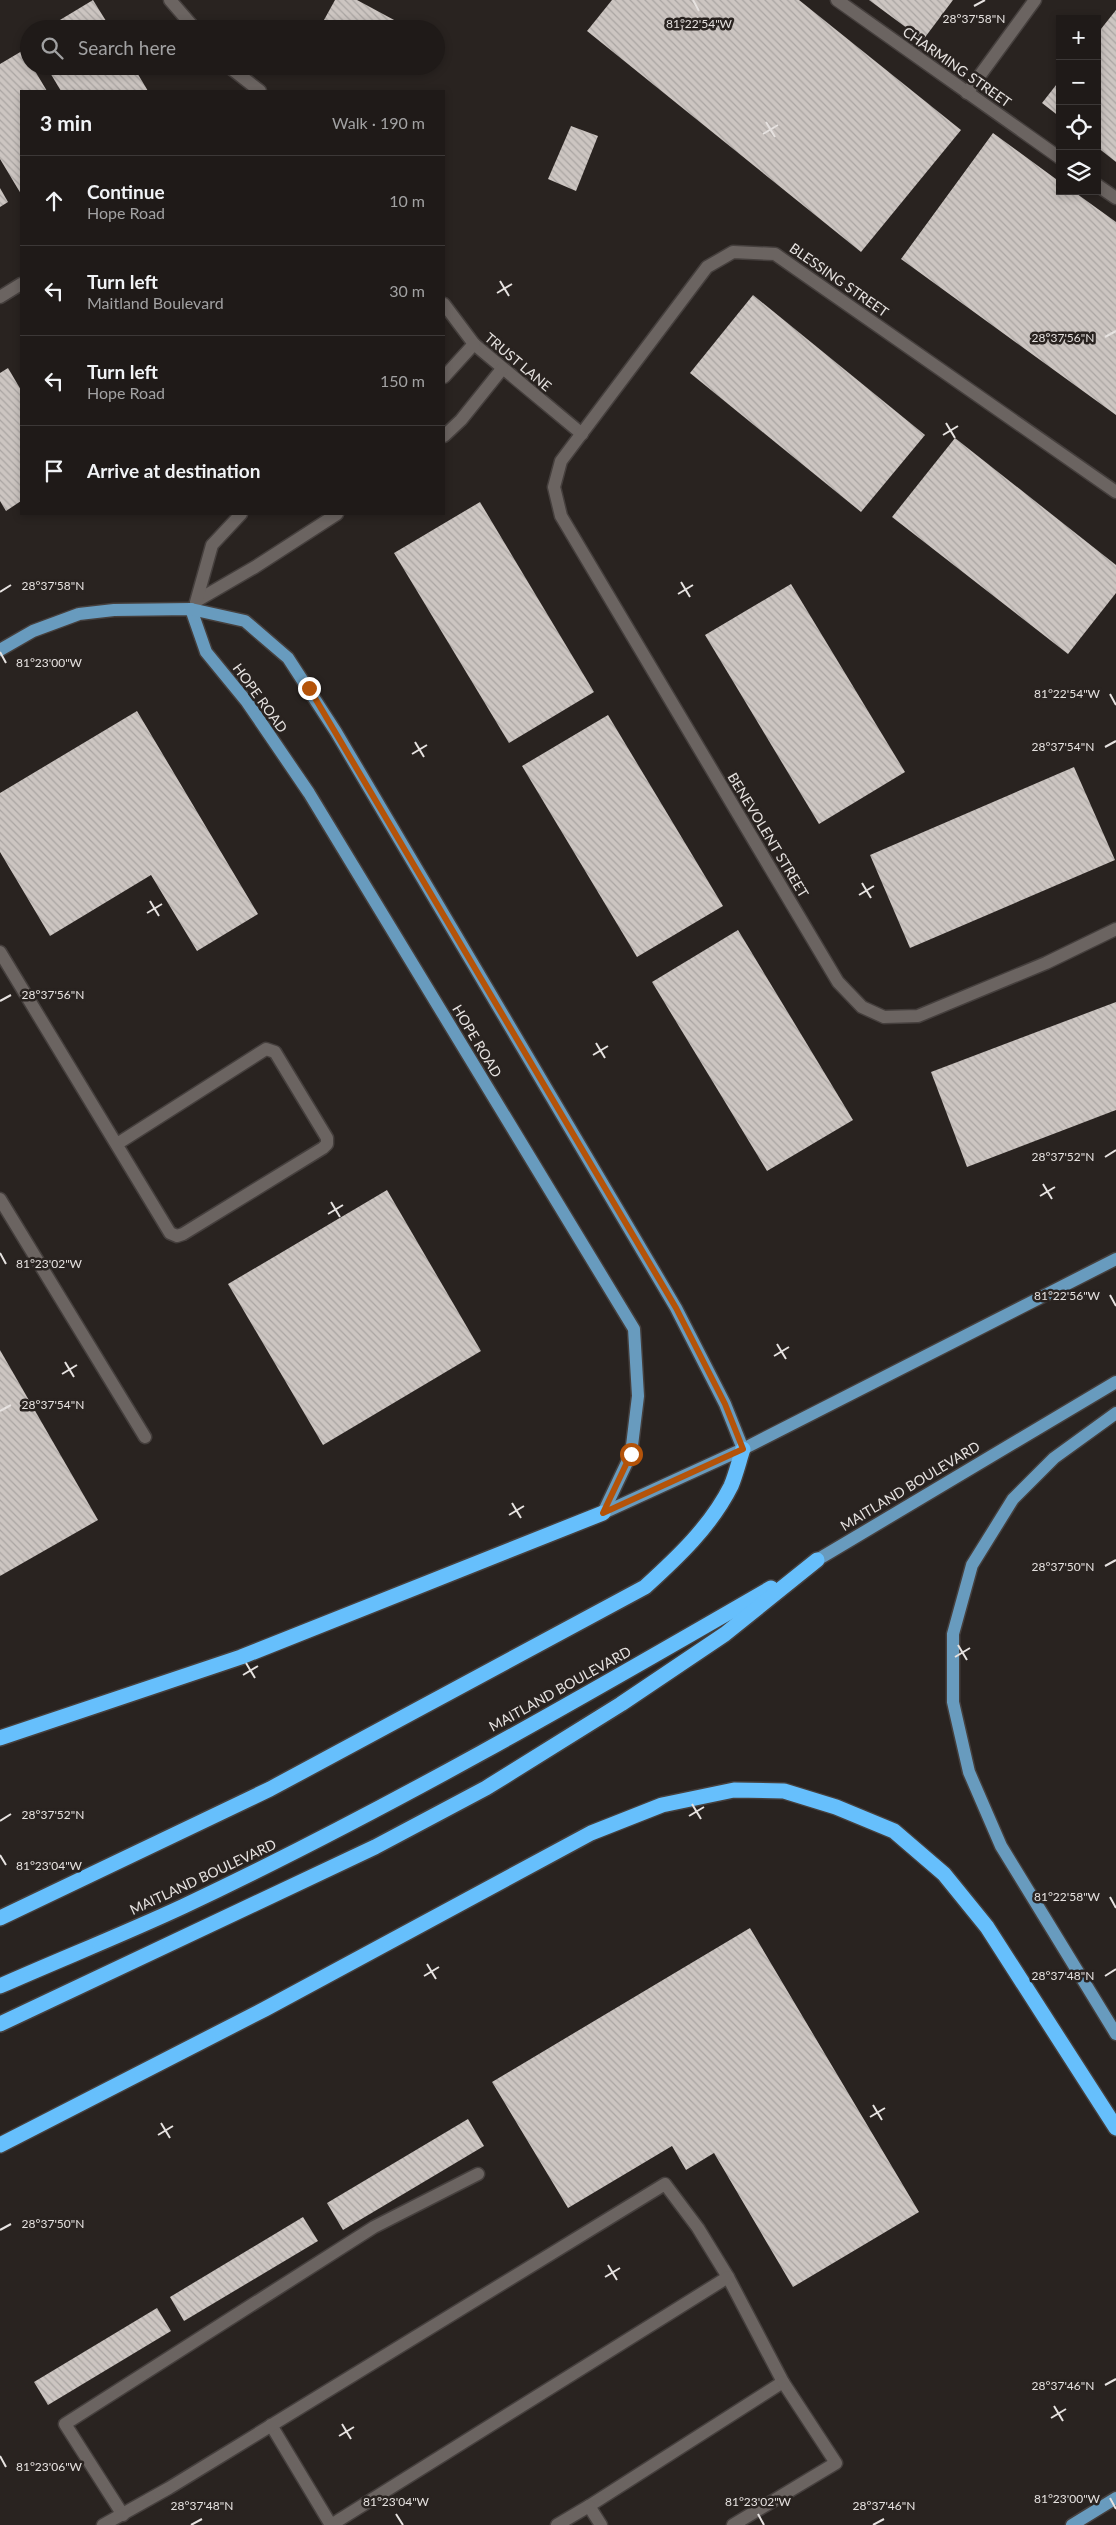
<!DOCTYPE html>
<html lang="en">
<head>
<meta charset="utf-8">
<style>
	body { margin:0; font-family:Lato,sans-serif; background:#272321; color:#f1f3f6 }
	.controls { position:absolute; right:15px; top:15px; display:grid; overflow:hidden; border-radius:0px; box-shadow:0 2px 8px #0003 }
	.controls button { width:45px; height:45px; display:grid; place-items:center; padding:0; border:0; border-bottom:1px solid #3c3837; background:#1f1a18; color:#f1f3f6; font:25px sans-serif }
	.stop { position:absolute; width:15px; height:15px; margin:-11px; border:4px solid #b45309; border-radius:50%; background:#fff }
	.stop.end { background:#b45309; border-color:#fff; box-shadow:0 1px 5px #0008 }
	.list { margin:0; padding:0; list-style:none }
	h2 { display:flex; justify-content:space-between; align-items:center; height:65px; margin:0; padding:0 20px; font-size:21px }
	h2 small { font-size:16px; font-weight:400; color:#a1a1a2 }
	.list li { display:grid; grid-template-columns:32px 1fr auto; gap:15px; align-items:center; box-sizing:border-box; height:90px; padding:0 20px; border-top:1px solid #3c3837 }
	.list b { display:block; font-size:19px; white-space:nowrap }
	.list p { margin:0; font-size:16px; white-space:nowrap; color:#a1a1a2 }
	.list em { font-size:16px; font-style:normal; color:#a1a1a2 }
	.icon { flex:none; width:28px; height:28px; fill:none; stroke:currentColor; stroke-width:2; stroke-linecap:round; stroke-linejoin:round }
	.map { position:relative; flex:none; width:1116px; height:2525px; overflow:hidden }
	.search { position:absolute; background:#1f1a18; box-shadow:0 2px 8px #0003; left:20px; top:20px; width:425px; height:55px; display:flex; align-items:center; gap:12px; box-sizing:border-box; padding:0 18px; border-radius:28px; color:#a1a1a2; font-size:19px }
	.panel { position:absolute; background:#1f1a18; box-shadow:0 2px 8px #0003; left:20px; top:90px; width:425px; height:425px; border-radius:0px }
	.map>svg:first-child { display:block }
	.building { fill:url(#building-back-hatch) }
	.lines { fill:none; stroke-linecap:round; stroke-linejoin:round }
	.minor-casing { stroke:#453f3d; stroke-width:15 }
	.major-casing { stroke:#453f3d; stroke-width:15 }
	.highway-casing { stroke:#453f3d; stroke-width:18 }
	.minor { stroke:#6b6461; stroke-width:12 }
	.major { stroke:#689bbe; stroke-width:12 }
	.highway { stroke:#66bffc; stroke-width:15 }
	.route { stroke:#b45309; stroke-width:6 }
	.ticks { fill:none; stroke:#e6e2e0; stroke-width:2 }
	.labels { text-anchor:middle; stroke-width:5; stroke-linejoin:round; paint-order:stroke }
	.street-label { font-size:14px; fill:#e6e2e0; stroke:#292320 }
	.ticks-label { font-size:12px; text-anchor:middle; fill:#e6e2e0; stroke:#292320; stroke-width:5; stroke-linejoin:round; paint-order:stroke }
</style>
</head>
<body>
<div class="map">
<svg width="1116" height="2525" viewBox="0 0 1116 2525">
	<defs>
		<pattern id="building-back-hatch" width="6" height="6" patternUnits="userSpaceOnUse" patternTransform="scale(1.25)"><rect width="6" height="6" fill="#ccc5c1"/><path d="M-1 5l2 2M0 0l6 6M5-1l2 2" fill="none" stroke="#aaa5a2"/></pattern>
	</defs>
	<rect width="100%" height="100%" fill="#292320"/>
	<g class="building">
		<path d="M93,0L111,29H45Z"/>
		<path d="M335,0H357L396,21L391,29H319Z"/>
		<path d="M612,0H799L961,130L861,252L587,31Z"/>
		<path d="M869,0H953L923,40Z"/>
		<path d="M1116,10V162L1097,147V34Z"/>
		<path d="M22,51L29,62V66H32L47,91H21V194L0,159V64Z"/>
		<path d="M46,66H133L148,91H61Z"/>
		<path d="M1060,80V117L1042,103Z"/>
		<path d="M571,126L598,136L576,191L548,179Z"/>
		<path d="M993,133L1060,182V191H1073L1116,222V415L901,259Z"/>
		<path d="M0,188L8,202L0,207Z"/>
		<path d="M753,295L925,435L861,512L690,373Z"/>
		<path d="M8,368L21,390V501L6,511L0,501V373Z"/>
		<path d="M955,438L1116,565V593L1068,654L892,517Z"/>
		<path d="M480,502L594,692L509,743L394,553Z"/>
		<path d="M791,584L905,772L819,824L705,635Z"/>
		<path d="M137,711L258,914L197,951L151,875L50,936L0,852V793Z"/>
		<path d="M608,715L723,906L637,957L522,766Z"/>
		<path d="M1074,767L1115,860L910,948L870,855Z"/>
		<path d="M738,930L853,1120L767,1171L652,982Z"/>
		<path d="M1116,1002V1110L967,1167L931,1072Z"/>
		<path d="M387,1190L481,1351L323,1445L228,1284Z"/>
		<path d="M0,1350L98,1520L0,1576Z"/>
		<path d="M750,1928L919,2212L793,2287L714,2153L686,2170L672,2146L568,2208L492,2082Z"/>
		<path d="M468,2119L484,2146L343,2230L327,2203Z"/>
		<path d="M303,2217L318,2241L184,2321L170,2297Z"/>
		<path d="M157,2308L171,2331L48,2405L34,2382Z"/>
	</g>
	<g class="lines">
		<g class="minor-casing">
			<g id="minor">
				<path d="M170,0L195,29"/>
				<path d="M837,0L1060,158"/>
				<path d="M228,66L260,91"/>
				<path d="M967,93L1035,0"/>
				<path d="M1097,185L1116,198"/>
				<path d="M0,297L21,284"/>
				<path d="M444,304L474,344L582,434"/>
				<path d="M444,377L474,344"/>
				<path d="M444,436L461,420L502,369"/>
				<path d="M1116,492L775,254L733,252L707,267L561,461L554,487L561,516L838,982L862,1007L884,1017L918,1016L1046,963L1116,929"/>
				<path d="M198,600L255,567L337,514"/>
				<path d="M196,602L212,545L241,514"/>
				<path d="M0,952L170,1233L177,1236L183,1234L323,1148L327,1144V1138L275,1052L266,1049L117,1144"/>
				<path d="M0,1199L145,1437"/>
				<path d="M271,2425L331,2525"/>
				<path d="M123,2515L65,2424L374,2227L478,2174"/>
				<path d="M103,2525L169,2488L665,2184L698,2228L728,2277L783,2382L589,2506"/>
				<path d="M331,2525L728,2277"/>
				<path d="M557,2525L589,2506L601,2525"/>
				<path d="M733,2525L836,2463L783,2382"/>
			</g>
		</g>
		<g class="major-casing">
			<g id="major">
				<path d="M191,609L206,652L247,702L309,793L634,1329L638,1396L631,1454L603,1513"/>
				<path d="M0,650L33,631L79,614L114,610L191,609L245,621L288,658L336,732L676,1308L725,1404L743,1449"/>
				<path d="M1116,1413L1054,1458L1013,1499L972,1565L953,1634V1702L969,1772L1001,1846L1116,2034"/>
				<path d="M603,1513L743,1449L1116,1259"/>
				<path d="M817,1560L1116,1382"/>
				<path d="M1072,2525L1116,2498"/>
			</g>
		</g>
		<g class="highway-casing">
			<g id="highway">
				<path d="M0,1738L241,1657L603,1513"/>
				<path d="M0,1918L270,1789L645,1587C678,1557 711,1526 731,1486C736,1474 739,1461 743,1449"/>
				<path d="M0,1986C61,1959 124,1934 184,1906C385,1811 579,1699 771,1588"/>
				<path d="M0,2024L375,1847L486,1788L621,1704L725,1634L817,1560"/>
				<path d="M0,2145L265,2009L591,1833L662,1805L734,1790L784,1791L836,1807L894,1831L944,1874L987,1927L1116,2128"/>
			</g>
		</g>
		<use href="#minor" class="minor"/>
		<use href="#major" class="major"/>
		<use href="#highway" class="highway"/>
	</g>
	<g class="lines">
		<path class="route" d="M309,688L676,1308L725,1404L743,1449L603,1513L631,1454"/>
	</g>
	<path class="ticks" d="M693,0L699,11M974,6L985,0M766,122L775,137M763,134L778,125M500,281L509,296M497,293L512,284M1105,337L1116,331M946,423L955,438M943,435L958,426M681,582L690,597M0,592L11,585M678,594L693,585M0,652L6,663M1110,694L1116,705M415,742L424,757M1105,747L1116,741M412,754L427,745M862,883L871,898M859,895L874,886M150,901L159,916M147,913L162,904M0,1001L11,995M596,1043L605,1058M593,1055L608,1046M1105,1157L1116,1150M1043,1184L1052,1199M1040,1196L1055,1187M331,1202L340,1217M328,1214L343,1205M0,1253L6,1264M1110,1295L1116,1306M777,1344L786,1359M774,1356L789,1347M65,1362L74,1377M62,1374L77,1365M0,1411L11,1405M512,1503L521,1518M509,1515L524,1506M1105,1566L1116,1560M958,1645L967,1660M955,1657L970,1648M246,1663L255,1678M243,1675L258,1666M692,1804L701,1819M689,1816L704,1807M0,1821L11,1814M0,1855L6,1865M1110,1897L1116,1908M427,1964L436,1979M424,1976L439,1967M1105,1976L1116,1969M873,2105L882,2120M870,2117L885,2108M161,2123L170,2138M158,2135L173,2126M0,2230L11,2224M608,2265L617,2280M605,2277L620,2268M1105,2385L1116,2379M1054,2406L1063,2421M1051,2418L1066,2409M342,2424L351,2439M339,2436L354,2427M0,2456L6,2467M1110,2498L1116,2509M396,2514L403,2525M758,2514L764,2525M191,2525L202,2519M873,2525L884,2519"/>
	<g class="labels">
		<g class="street-label">
			<text transform="translate(957 67) rotate(35)" y="5">CHARMING STREET</text>
			<text transform="translate(839 280) rotate(35)" y="5">BLESSING STREET</text>
			<text transform="translate(518 362) rotate(40)" y="5">TRUST LANE</text>
			<text transform="translate(260 698) rotate(54)" y="5">HOPE ROAD</text>
			<text transform="translate(768 835) rotate(59)" y="5">BENEVOLENT STREET</text>
			<text transform="translate(477 1041) rotate(59)" y="5">HOPE ROAD</text>
			<text transform="translate(910 1486) rotate(-31)" y="5">MAITLAND BOULEVARD</text>
			<text transform="translate(560 1689) rotate(-29)" y="5">MAITLAND BOULEVARD</text>
			<text transform="translate(203 1877) rotate(-25)" y="5">MAITLAND BOULEVARD</text>
		</g>
	</g>
	<g class="ticks-label">
		<text x="974" y="23">28°37'58"N</text>
		<text x="699" y="28">81°22'54"W</text>
		<text x="1063" y="342">28°37'56"N</text>
		<text x="53" y="590">28°37'58"N</text>
		<text x="49" y="667">81°23'00"W</text>
		<text x="1067" y="698">81°22'54"W</text>
		<text x="1063" y="751">28°37'54"N</text>
		<text x="53" y="999">28°37'56"N</text>
		<text x="1063" y="1161">28°37'52"N</text>
		<text x="49" y="1268">81°23'02"W</text>
		<text x="1067" y="1300">81°22'56"W</text>
		<text x="53" y="1409">28°37'54"N</text>
		<text x="1063" y="1571">28°37'50"N</text>
		<text x="53" y="1819">28°37'52"N</text>
		<text x="49" y="1870">81°23'04"W</text>
		<text x="1067" y="1901">81°22'58"W</text>
		<text x="1063" y="1980">28°37'48"N</text>
		<text x="53" y="2228">28°37'50"N</text>
		<text x="1063" y="2390">28°37'46"N</text>
		<text x="49" y="2471">81°23'06"W</text>
		<text x="1067" y="2503">81°23'00"W</text>
		<text x="396" y="2506">81°23'04"W</text>
		<text x="758" y="2506">81°23'02"W</text>
		<text x="202" y="2510">28°37'48"N</text>
		<text x="884" y="2510">28°37'46"N</text>
	</g>
</svg>
<div class="controls">
<button>+</button>
<button>−</button>
<button><svg class="icon" aria-label="locate" viewBox="0 0 24 24"><circle cx="12" cy="12" r="6"/><path d="M12 2v4M12 18v4M2 12h4M18 12h4"/></svg></button>
<button><svg class="icon" aria-label="layers" viewBox="0 0 24 24"><path d="M12 4l9 5-9 5-9-5zM3 14l9 5 9-5"/></svg></button>
</div>
<div class="stop" style="left:631px;top:1454px"></div>
<div class="stop end" style="left:309px;top:688px"></div>
<div class="search"><svg class="icon" aria-label="search" viewBox="0 0 24 24"><circle cx="10" cy="10" r="6"/><path d="M15 15l6 6"/></svg>Search here</div>
<section class="panel">
<h2>3 min<small>Walk · 190 m</small></h2>
<ul class="list">
<li><svg class="icon" aria-label="ahead" viewBox="0 0 24 24"><path d="M12 20V5M6 11l6-6 6 6"/></svg><div><b>Continue</b><p>Hope Road</p></div><em>10 m</em></li>
<li><svg class="icon" aria-label="left" viewBox="0 0 24 24"><path d="M17 20v-9H6M10 6l-5 5 5 5"/></svg><div><b>Turn left</b><p>Maitland Boulevard</p></div><em>30 m</em></li>
<li><svg class="icon" aria-label="left" viewBox="0 0 24 24"><path d="M17 20v-9H6M10 6l-5 5 5 5"/></svg><div><b>Turn left</b><p>Hope Road</p></div><em>150 m</em></li>
<li><svg class="icon" aria-label="arrive" viewBox="0 0 24 24"><path d="M6 21V4h12l-3 4 3 4H6"/></svg><div><b>Arrive at destination</b></div></li>
</ul>
</section>
</div>
</body>
</html>
